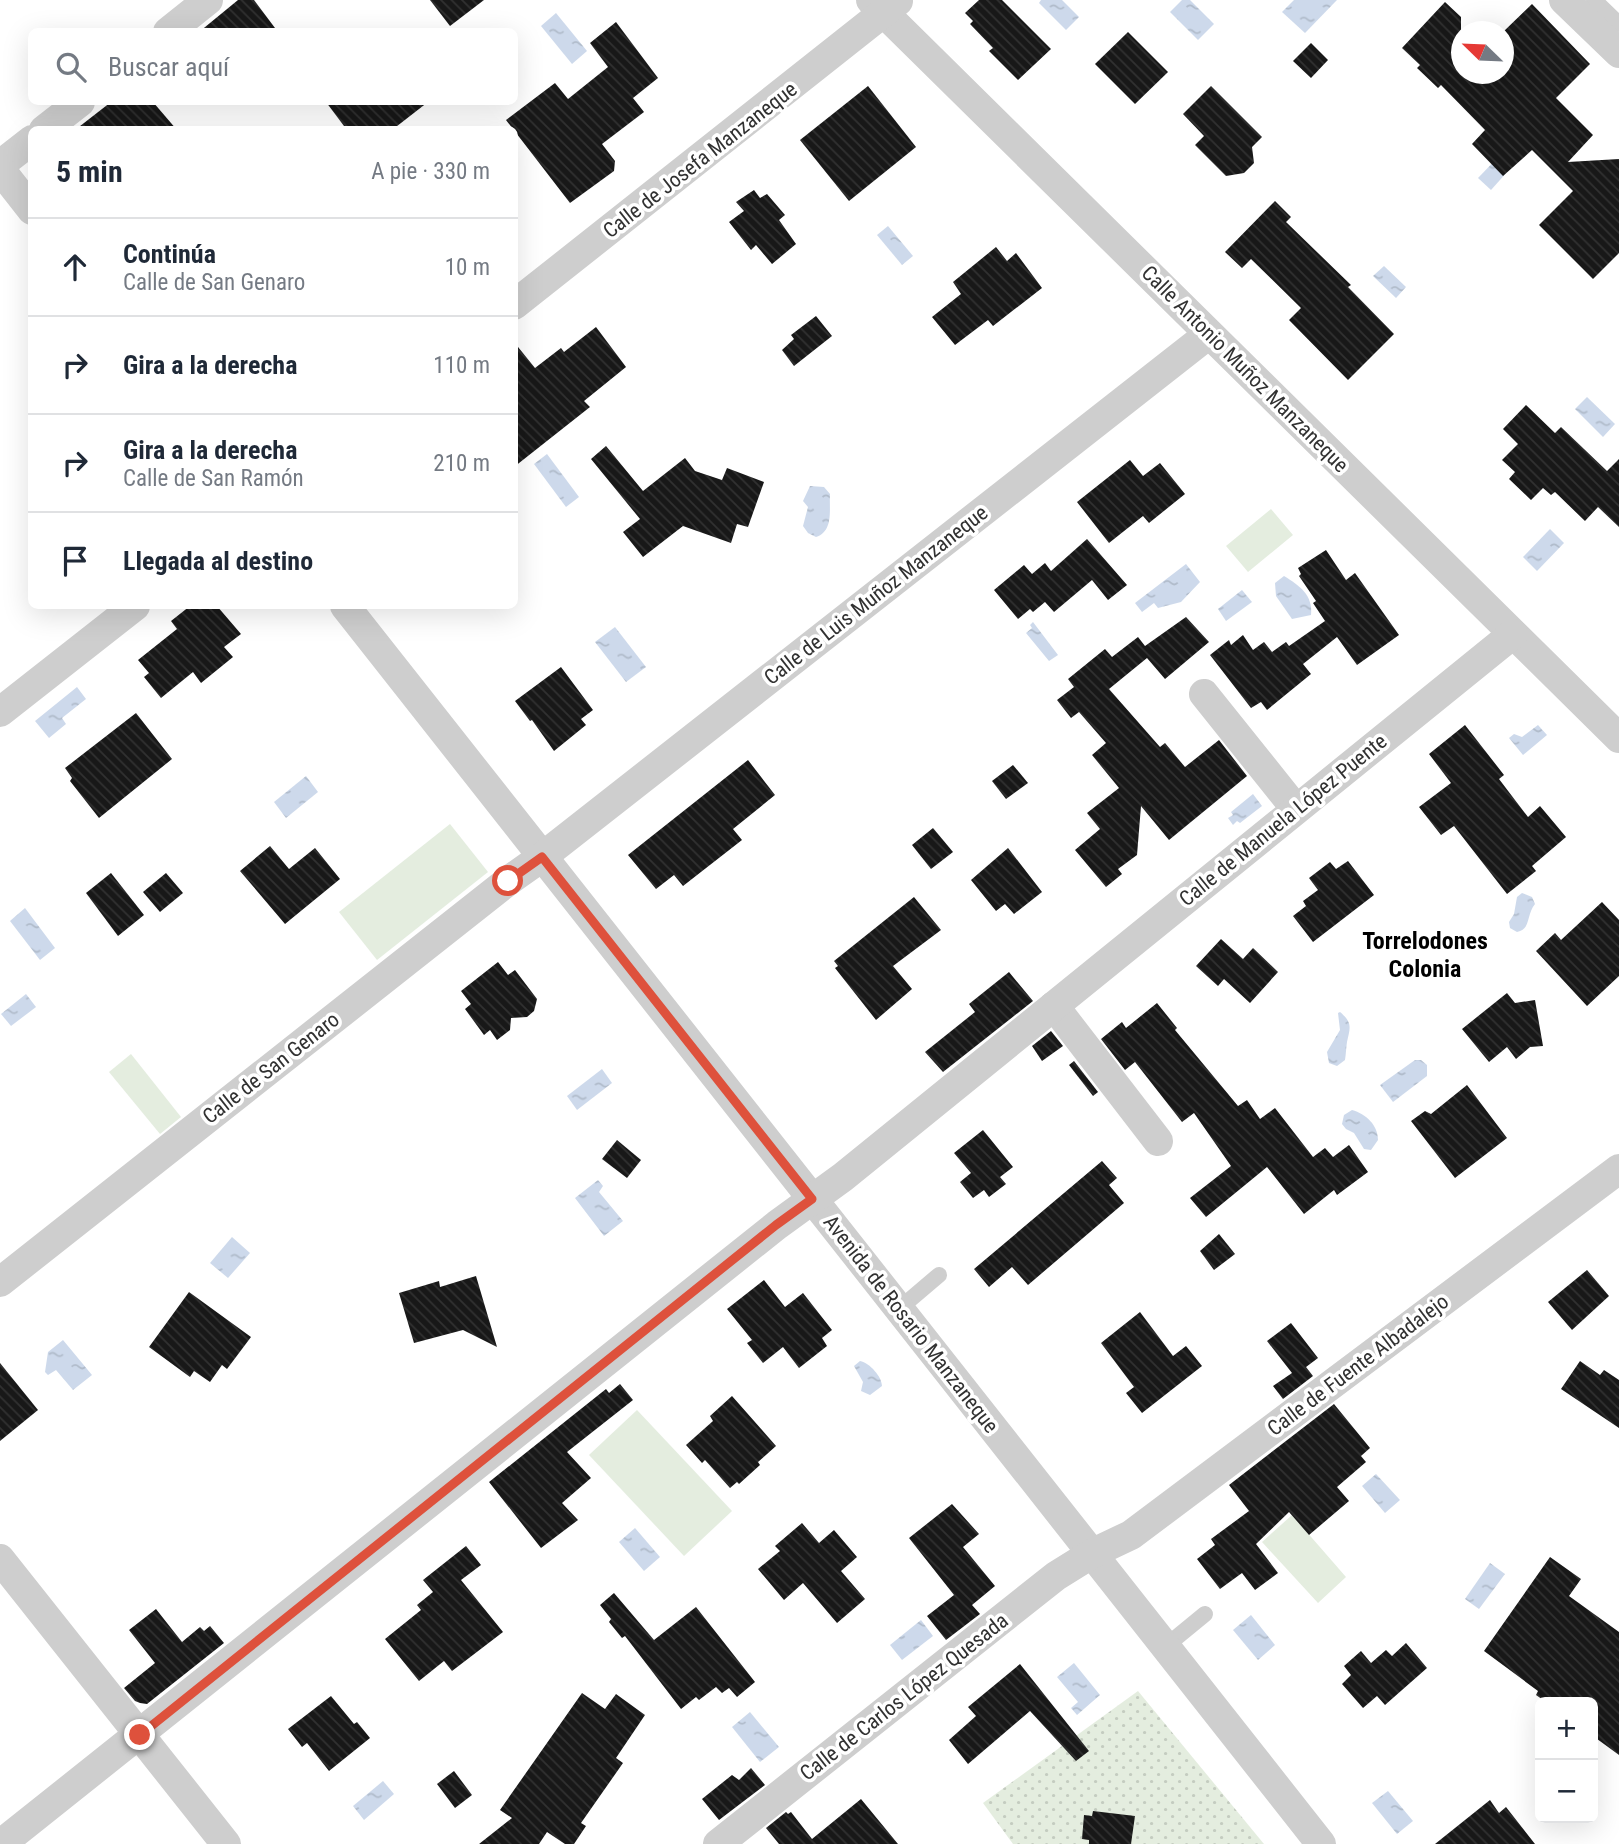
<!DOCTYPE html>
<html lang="es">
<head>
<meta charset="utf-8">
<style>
	body { margin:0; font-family:"Roboto Condensed",sans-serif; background:#f6f6f7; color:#1f2937 }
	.controls { position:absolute; right:21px; bottom:21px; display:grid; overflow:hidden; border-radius:10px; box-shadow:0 7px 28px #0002 }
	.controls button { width:63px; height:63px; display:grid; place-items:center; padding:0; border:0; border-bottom:2px solid #e0e1e3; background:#fff; color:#1f2937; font:35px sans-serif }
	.compass { position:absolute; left:1451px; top:21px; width:63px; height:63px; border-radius:50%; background:#fff; box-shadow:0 7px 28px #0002; rotate:293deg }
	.stop { position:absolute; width:21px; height:21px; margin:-16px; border:5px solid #de513c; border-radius:50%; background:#fff }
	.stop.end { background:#de513c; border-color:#fff; box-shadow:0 2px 7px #0008 }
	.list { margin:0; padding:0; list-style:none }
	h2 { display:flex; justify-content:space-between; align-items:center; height:91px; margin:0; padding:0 28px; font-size:30px }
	h2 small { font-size:23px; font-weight:400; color:#747a83 }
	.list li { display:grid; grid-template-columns:46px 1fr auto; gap:21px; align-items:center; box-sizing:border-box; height:98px; padding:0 28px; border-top:2px solid #e0e1e3 }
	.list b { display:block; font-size:26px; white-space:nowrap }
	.list p { margin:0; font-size:23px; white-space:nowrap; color:#747a83 }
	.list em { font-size:23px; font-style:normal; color:#747a83 }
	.icon { flex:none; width:38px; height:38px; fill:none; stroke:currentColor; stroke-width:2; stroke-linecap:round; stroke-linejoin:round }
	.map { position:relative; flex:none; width:1619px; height:1844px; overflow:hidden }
	.search { position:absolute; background:#fff; box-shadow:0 7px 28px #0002; left:28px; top:28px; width:490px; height:77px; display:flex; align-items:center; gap:18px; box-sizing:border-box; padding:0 24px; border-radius:10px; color:#747a83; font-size:26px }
	.panel { position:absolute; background:#fff; box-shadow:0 7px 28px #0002; left:28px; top:126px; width:490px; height:483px; border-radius:10px }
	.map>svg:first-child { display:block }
	.green { fill:url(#green-dots) }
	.pitch { fill:#e4eddf }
	.water { fill:url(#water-ripples) }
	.building { fill:url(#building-back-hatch) }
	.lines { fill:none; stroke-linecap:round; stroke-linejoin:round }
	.lane { stroke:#cecece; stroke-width:16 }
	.street { stroke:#cecece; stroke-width:30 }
	.route { stroke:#de513c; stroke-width:9 }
	.labels { text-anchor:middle; stroke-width:7; stroke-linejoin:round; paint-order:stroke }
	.street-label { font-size:21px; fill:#313131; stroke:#fff }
	.quarter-label { font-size:24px; font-weight:bold; fill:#000; stroke:#fff }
</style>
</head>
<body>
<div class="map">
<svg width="1619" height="1844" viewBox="0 0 1619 1844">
	<defs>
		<pattern id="green-dots" width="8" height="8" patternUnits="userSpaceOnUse" patternTransform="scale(1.75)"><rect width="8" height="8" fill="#e4eddf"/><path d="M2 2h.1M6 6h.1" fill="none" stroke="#c4ccc0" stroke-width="1.8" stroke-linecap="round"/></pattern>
		<pattern id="water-ripples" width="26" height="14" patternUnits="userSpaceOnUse" patternTransform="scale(1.75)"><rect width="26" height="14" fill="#cdd9eb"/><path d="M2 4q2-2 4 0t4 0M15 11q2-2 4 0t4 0" fill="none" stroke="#b0bbca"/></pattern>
		<pattern id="building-back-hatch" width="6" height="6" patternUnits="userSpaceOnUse" patternTransform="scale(1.75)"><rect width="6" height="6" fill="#181818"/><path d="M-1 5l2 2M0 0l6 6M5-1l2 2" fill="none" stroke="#313131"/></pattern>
	</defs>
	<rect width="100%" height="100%" fill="#fff"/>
	<path class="green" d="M1138,1691L1264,1844H1013L983,1803Z"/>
	<g class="pitch">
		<path d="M1271,509L1293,535L1248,572L1226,546Z"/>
		<path d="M450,824L488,872L377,960L339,912Z"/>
		<path d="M131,1054L181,1117L160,1134L109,1072Z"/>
		<path d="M637,1410L732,1511L684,1556L589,1455Z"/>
		<path d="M1292,1515L1346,1577L1318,1603L1262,1542Z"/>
	</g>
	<g class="water">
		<path d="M1041,0H1062L1079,17L1066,30L1039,3Z"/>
		<path d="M1182,0H1190L1214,24L1198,40L1170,12Z"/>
		<path d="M1294,0H1337L1305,33L1282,12Z"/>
		<path d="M556,13L587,51L572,64L541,26Z"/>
		<path d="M1505,150L1517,161L1491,190L1478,178Z"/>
		<path d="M888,226L913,256L902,265L877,235Z"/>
		<path d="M1384,266L1406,287L1396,298L1373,276Z"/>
		<path d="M1587,397L1615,424L1603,437L1575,409Z"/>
		<path d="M547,454L579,497L566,507L534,464Z"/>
		<path d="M810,486L824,487L830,494C829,509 834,531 816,537L808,533L803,526L808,507L803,501Z"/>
		<path d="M1550,529L1564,543L1537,571L1523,557Z"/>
		<path d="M1186,564L1200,582L1181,602L1158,608L1154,603L1142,612L1135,603Z"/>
		<path d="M1284,576C1300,586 1313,595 1311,615L1292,619L1276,596L1275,583Z"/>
		<path d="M1242,590L1252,602L1226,621L1218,609Z"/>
		<path d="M1033,622L1058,655L1049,661L1026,633L1032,628L1030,625Z"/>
		<path d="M615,627L646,667L626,682L595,642Z"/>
		<path d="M77,687L86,699L62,718L66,724L49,738L35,721Z"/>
		<path d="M1538,725L1547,735L1523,755L1509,738L1514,734L1522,737Z"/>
		<path d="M306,776L318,792L286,818L274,802Z"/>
		<path d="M1253,794L1262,806L1240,823L1237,821L1233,825L1228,818L1233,815L1231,812Z"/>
		<path d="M1522,893L1532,897L1535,904C1526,915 1531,930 1517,932L1510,928L1509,922L1514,914L1517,897Z"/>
		<path d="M25,908L55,948L40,960L10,921Z"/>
		<path d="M26,994L36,1007L11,1026L1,1014Z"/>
		<path d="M1340,1012C1353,1023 1350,1028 1347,1042C1346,1048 1346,1054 1345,1060L1337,1066L1329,1063L1327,1052L1340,1030L1338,1013Z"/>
		<path d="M1415,1060H1421L1427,1065V1076L1393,1102L1380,1085Z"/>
		<path d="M602,1069L612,1083L577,1110L567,1096Z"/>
		<path d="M1352,1110C1366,1114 1378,1125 1378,1140L1371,1150L1364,1149L1354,1133L1346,1129L1342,1124L1344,1115Z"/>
		<path d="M598,1180L603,1186L599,1192L623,1221L604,1236L575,1198Z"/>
		<path d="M232,1237L250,1253L228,1278L210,1263Z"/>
		<path d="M63,1340L92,1375L73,1390L56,1370L48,1375L45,1372L48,1352Z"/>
		<path d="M860,1361C870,1363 882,1377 882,1386L870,1395L861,1391L863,1382L854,1366Z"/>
		<path d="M1376,1474L1400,1500L1385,1513L1362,1486Z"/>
		<path d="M635,1528L660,1557L644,1571L619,1542Z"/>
		<path d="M1490,1563L1505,1574L1479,1609L1465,1599Z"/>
		<path d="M1251,1615L1275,1645L1258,1660L1233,1630Z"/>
		<path d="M921,1620L933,1636L902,1660L890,1645Z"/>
		<path d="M1074,1663L1100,1695L1077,1715L1071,1708L1078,1702L1057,1677Z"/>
		<path d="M750,1712L779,1747L760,1762L732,1727Z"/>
		<path d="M383,1781L394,1794L364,1820L353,1806Z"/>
		<path d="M1388,1791L1413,1821L1397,1834L1372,1803Z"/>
	</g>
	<g class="building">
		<path d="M238,0H254L278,32H199Z"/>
		<path d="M430,0H484L450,26Z"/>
		<path d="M979,0H1002L1051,49L1018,80L989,51L993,48L970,24L973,21L965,13Z"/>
		<path d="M1445,2L1461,17V74H1503V32L1532,4L1590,64L1556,98L1593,135L1568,162L1619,159V253L1593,279L1539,225L1573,191L1532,150L1503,176L1472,144L1485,130L1441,85L1438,88L1417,68L1420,65L1402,48Z"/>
		<path d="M616,22L658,78L633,98L644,112L602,144L615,161L614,171L570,203L506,120L555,83L568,99L608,67L590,43Z"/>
		<path d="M1128,32L1168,72L1135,104L1095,64Z"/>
		<path d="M1311,43L1328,60L1311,78L1293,61Z"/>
		<path d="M868,86L916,147L849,201L800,140Z"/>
		<path d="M1211,86L1262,137L1252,147L1254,163L1244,173L1226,176L1195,145L1204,136L1183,114Z"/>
		<path d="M111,102H153L177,130H75Z"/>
		<path d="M326,102H428L392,130H347Z"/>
		<path d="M754,190L760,198L767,194L785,215L779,220L796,244L772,264L756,245L751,250L729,222L744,211L736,202Z"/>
		<path d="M1275,201L1291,217L1286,222L1351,285L1348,287L1394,334L1348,380L1289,320L1301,308L1251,259L1242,268L1225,252Z"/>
		<path d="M996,247L1007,261L1016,253L1042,288L993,326L988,320L955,345L932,317L961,294L953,282Z"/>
		<path d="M816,316L832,336L794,366L782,350L794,339L791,335Z"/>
		<path d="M596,327L626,367L584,401L590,407L514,467V342L535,368L561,348L564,352Z"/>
		<path d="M1526,405L1555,433L1561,427L1607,471L1619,459V527L1598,507L1585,521L1555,492L1551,495L1543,488L1531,500L1509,479L1515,472L1502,460L1518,444L1503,429Z"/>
		<path d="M606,446L643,491L685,458L695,471L722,480L727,468L764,482L748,527L737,524L731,543L683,526L643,557L623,532L640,519L591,459Z"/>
		<path d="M1130,460L1143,476L1160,463L1185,494L1149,523L1143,516L1109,543L1077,502Z"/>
		<path d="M1087,539L1127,585L1108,600L1092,580L1054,612L1045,602L1033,612L1030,609L1018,619L994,590L1024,565L1032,574L1045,563L1051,571Z"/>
		<path d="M1326,550L1346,580L1355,573L1399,635L1357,665L1337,637L1303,664L1311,674L1267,710L1261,702L1251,708L1210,655L1229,640L1231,645L1243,635L1253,650L1264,642L1272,652L1286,642L1289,646L1325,621L1313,603L1316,601L1299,576L1301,574L1298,568Z"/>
		<path d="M190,606H217L241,634L224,647L233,657L201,683L193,672L161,698L144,677L149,673L138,660L177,629L171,621Z"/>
		<path d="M1186,617L1209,642L1165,679L1147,658L1109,689L1160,747L1165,743L1185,767L1219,740L1247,776L1169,840L1141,806L1137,855L1118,869L1122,874L1106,887L1075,850L1100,829L1087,813L1119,788L1092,755L1106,743L1079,712L1071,718L1057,700L1074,687L1068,679L1105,649L1112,657L1138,637L1145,646Z"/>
		<path d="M561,667L593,710L581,719L586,725L554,751L532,720L530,721L515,701Z"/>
		<path d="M136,713L172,759L99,818L70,781L72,778L65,768Z"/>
		<path d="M1465,725L1504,775L1499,779L1528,817L1540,806L1566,837L1532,866L1536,871L1507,894L1454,826L1441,835L1419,807L1451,783L1429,754Z"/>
		<path d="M748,760L775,795L733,829L742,840L683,886L674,875L656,889L628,855Z"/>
		<path d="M1013,765L1028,783L1006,799L992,781Z"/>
		<path d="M933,828L953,852L931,869L912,845Z"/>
		<path d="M270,846L289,869L315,848L340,879L285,924L240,871Z"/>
		<path d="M1008,848L1042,892L1014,914L1005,904L996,911L971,880Z"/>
		<path d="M1348,861L1374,895L1313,942L1293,916L1306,906L1303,901L1318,890L1309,878L1330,862L1336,869Z"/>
		<path d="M111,873L144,915L118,936L86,893Z"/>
		<path d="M166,873L183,893L160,912L143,892Z"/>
		<path d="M914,897L941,930L893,966L912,989L876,1020L835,968L838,966L834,961Z"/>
		<path d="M1602,902L1619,920V976L1587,1006L1536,951L1555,933L1561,940Z"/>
		<path d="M1221,939L1243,959L1253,948L1278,972L1250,1003L1224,979L1218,986L1196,966Z"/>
		<path d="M498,962L508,975L515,970L537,999L534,1011L527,1017L511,1018L510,1030L497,1040L490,1030L484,1035L465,1009L471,1004L461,991Z"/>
		<path d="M1009,972L1033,1001L943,1072L925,1052L975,1012L969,1004Z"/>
		<path d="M1507,993L1515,1003L1535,1000L1543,1046L1530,1047L1516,1059L1507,1047L1489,1062L1462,1029Z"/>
		<path d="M1157,1003L1177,1028L1175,1030L1238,1106L1247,1100L1260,1119L1275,1108L1313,1157L1325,1148L1333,1157L1349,1145L1368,1172L1337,1195L1334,1190L1304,1214L1267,1167L1206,1217L1190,1198L1231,1166L1194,1113L1182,1122L1135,1062L1125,1070L1101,1039L1122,1022L1126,1028Z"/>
		<path d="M1051,1031L1063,1046L1042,1061L1032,1046Z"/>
		<path d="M1074,1061L1098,1092L1093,1096L1069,1065Z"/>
		<path d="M1467,1085L1507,1138L1455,1178L1411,1121L1425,1111L1431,1114Z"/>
		<path d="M983,1130L1013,1167L1000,1177L1006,1184L989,1197L984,1190L973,1198L960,1182L971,1173L954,1153Z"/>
		<path d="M617,1140L641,1160L627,1178L602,1159Z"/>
		<path d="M1102,1161L1117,1178L1109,1185L1124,1203L1028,1285L1012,1267L989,1287L974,1269Z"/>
		<path d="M1219,1234L1235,1254L1214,1270L1200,1251Z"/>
		<path d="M1587,1270L1609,1296L1572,1330L1548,1302Z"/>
		<path d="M476,1276L497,1347L463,1330L414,1343L399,1293L439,1281L440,1287Z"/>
		<path d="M764,1280L785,1307L803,1293L832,1330L822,1338L827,1346L799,1368L783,1347L763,1363L747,1343L752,1340L727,1309Z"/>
		<path d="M189,1292L251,1337L227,1369L222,1365L210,1382L194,1371L190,1377L149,1347Z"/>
		<path d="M1140,1312L1173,1356L1186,1346L1202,1366L1142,1413L1126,1393L1134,1387L1101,1343Z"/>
		<path d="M1291,1323L1318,1358L1306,1367L1313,1376L1283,1399L1273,1386L1292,1373L1267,1341Z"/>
		<path d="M1580,1361L1600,1375L1604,1370L1619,1380V1428L1561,1389Z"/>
		<path d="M0,1363L38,1410L0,1441Z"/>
		<path d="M620,1384L633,1400L567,1452L591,1478L562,1503L578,1520L541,1548L489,1482L606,1389L609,1393Z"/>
		<path d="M732,1396L776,1446L758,1462L760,1465L739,1484L737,1482L730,1488L705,1460L702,1463L686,1445L713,1421L710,1416Z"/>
		<path d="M1334,1404L1370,1448L1361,1456L1366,1462L1337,1487L1349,1501L1309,1535L1289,1512L1256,1544L1278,1573L1255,1590L1242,1573L1220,1589L1197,1559L1215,1545L1211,1539L1249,1511L1229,1485Z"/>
		<path d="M952,1504L979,1534L963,1547L995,1586L972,1605L980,1614L946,1640L927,1616L954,1595L909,1538Z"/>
		<path d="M802,1523L819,1543L834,1530L857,1557L841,1571L865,1599L837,1623L803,1583L784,1600L758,1569L780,1551L775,1546Z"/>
		<path d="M466,1546L481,1565L461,1580L503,1632L452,1671L444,1661L419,1681L385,1639L421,1610L417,1605L433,1592L423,1580Z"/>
		<path d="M1550,1557L1581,1579L1569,1596L1619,1632V1755L1593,1736V1702H1546L1536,1695L1538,1691L1484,1651Z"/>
		<path d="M614,1593L654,1640L696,1607L755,1682L737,1697L729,1688L722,1693L716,1687L699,1700L696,1697L681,1709L625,1636L622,1638L609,1622L611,1619L600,1605Z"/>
		<path d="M156,1609L182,1642L200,1627L204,1631L210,1626L224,1643L147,1704L140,1703L135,1701L124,1688L155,1663L129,1630Z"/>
		<path d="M1406,1643L1427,1668L1385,1705L1377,1696L1363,1708L1342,1684L1351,1675L1344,1666L1361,1651L1371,1663L1386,1650L1392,1656Z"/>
		<path d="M1020,1664L1089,1751L1076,1761L1030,1711L968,1764L949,1740L976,1716L968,1707Z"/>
		<path d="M582,1693L605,1709L616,1694L645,1715L616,1758L623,1763L581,1823L586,1826L574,1844H565L547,1832L539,1844H479L512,1818L500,1810Z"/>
		<path d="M331,1696L354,1724L357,1722L370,1738L329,1771L307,1743L302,1747L288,1729Z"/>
		<path d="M751,1768L765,1785L719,1820L702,1799L732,1775L739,1780Z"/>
		<path d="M454,1771L472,1795L455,1808L437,1784Z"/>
		<path d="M861,1799L898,1844H779L766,1828L786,1812L788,1814L791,1812L812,1839Z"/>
		<path d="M1490,1800L1499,1813L1506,1807L1535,1844H1435Z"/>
		<path d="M1093,1811L1135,1816L1131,1844H1089V1840L1082,1839L1084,1815L1092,1816Z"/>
	</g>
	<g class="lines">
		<g class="lane">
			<path d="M1594,0L1619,24"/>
			<path d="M899,1309L939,1275"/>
			<path d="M1166,1646L1205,1614"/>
		</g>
		<g class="street">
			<path d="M871,0L1619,738"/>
			<path d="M1564,0L1619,53"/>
			<path d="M168,32L208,0"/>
			<path d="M44,130L80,102"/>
			<path d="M0,165L32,140"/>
			<path d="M0,169L32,210"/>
			<path d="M514,305L898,1"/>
			<path d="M345,606L1321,1844"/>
			<path d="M1204,694L1296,809"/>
			<path d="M0,712L135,606"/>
			<path d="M1054,1006L1158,1141"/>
			<path d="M0,1282L508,881L542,857L1209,334"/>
			<path d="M0,1559L226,1844"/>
			<path d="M1,1844L777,1225L843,1177L1513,634"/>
			<path d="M718,1844L1056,1576L1093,1553L1131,1535L1619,1169"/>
		</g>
	</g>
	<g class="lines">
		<path class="route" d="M140,1735L776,1225L812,1199L542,857L508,881"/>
	</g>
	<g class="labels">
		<g class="street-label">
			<text transform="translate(700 160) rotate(-38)" y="7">Calle de Josefa Manzaneque</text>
			<text transform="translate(1245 369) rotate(45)" y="7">Calle Antonio Muñoz Manzaneque</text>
			<text transform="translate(876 595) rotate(-38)" y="7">Calle de Luis Muñoz Manzaneque</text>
			<text transform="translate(1283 820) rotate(-39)" y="7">Calle de Manuela López Puente</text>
			<text transform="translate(271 1068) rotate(-38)" y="7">Calle de San Genaro</text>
			<text transform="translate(911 1324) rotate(52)" y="7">Avenida de Rosario Manzaneque</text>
			<text transform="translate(1358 1365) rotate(-37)" y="7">Calle de Fuente Albadalejo</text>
			<text transform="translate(904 1697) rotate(-38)" y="7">Calle de Carlos López Quesada</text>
		</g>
		<g class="quarter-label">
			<text x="1425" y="949">Torrelodones<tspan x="1425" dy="28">Colonia</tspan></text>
		</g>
	</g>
</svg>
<div class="controls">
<button>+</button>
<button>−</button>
</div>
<svg class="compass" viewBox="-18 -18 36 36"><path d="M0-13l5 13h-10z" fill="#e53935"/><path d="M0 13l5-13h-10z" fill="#747a83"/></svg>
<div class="stop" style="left:508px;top:881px"></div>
<div class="stop end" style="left:140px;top:1735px"></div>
<div class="search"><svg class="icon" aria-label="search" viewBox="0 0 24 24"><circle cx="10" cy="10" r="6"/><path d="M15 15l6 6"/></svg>Buscar aquí</div>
<section class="panel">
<h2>5 min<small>A pie · 330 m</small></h2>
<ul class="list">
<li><svg class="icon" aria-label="ahead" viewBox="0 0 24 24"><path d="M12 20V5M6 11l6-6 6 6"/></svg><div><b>Continúa</b><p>Calle de San Genaro</p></div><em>10 m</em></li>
<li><svg class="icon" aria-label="right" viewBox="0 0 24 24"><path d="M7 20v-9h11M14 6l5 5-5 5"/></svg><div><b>Gira a la derecha</b></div><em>110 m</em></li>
<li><svg class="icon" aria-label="right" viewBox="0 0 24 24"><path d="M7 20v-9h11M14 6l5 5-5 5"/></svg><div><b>Gira a la derecha</b><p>Calle de San Ramón</p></div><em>210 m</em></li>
<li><svg class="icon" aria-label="arrive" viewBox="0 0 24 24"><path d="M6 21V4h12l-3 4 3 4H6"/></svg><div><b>Llegada al destino</b></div></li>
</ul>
</section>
</div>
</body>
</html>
